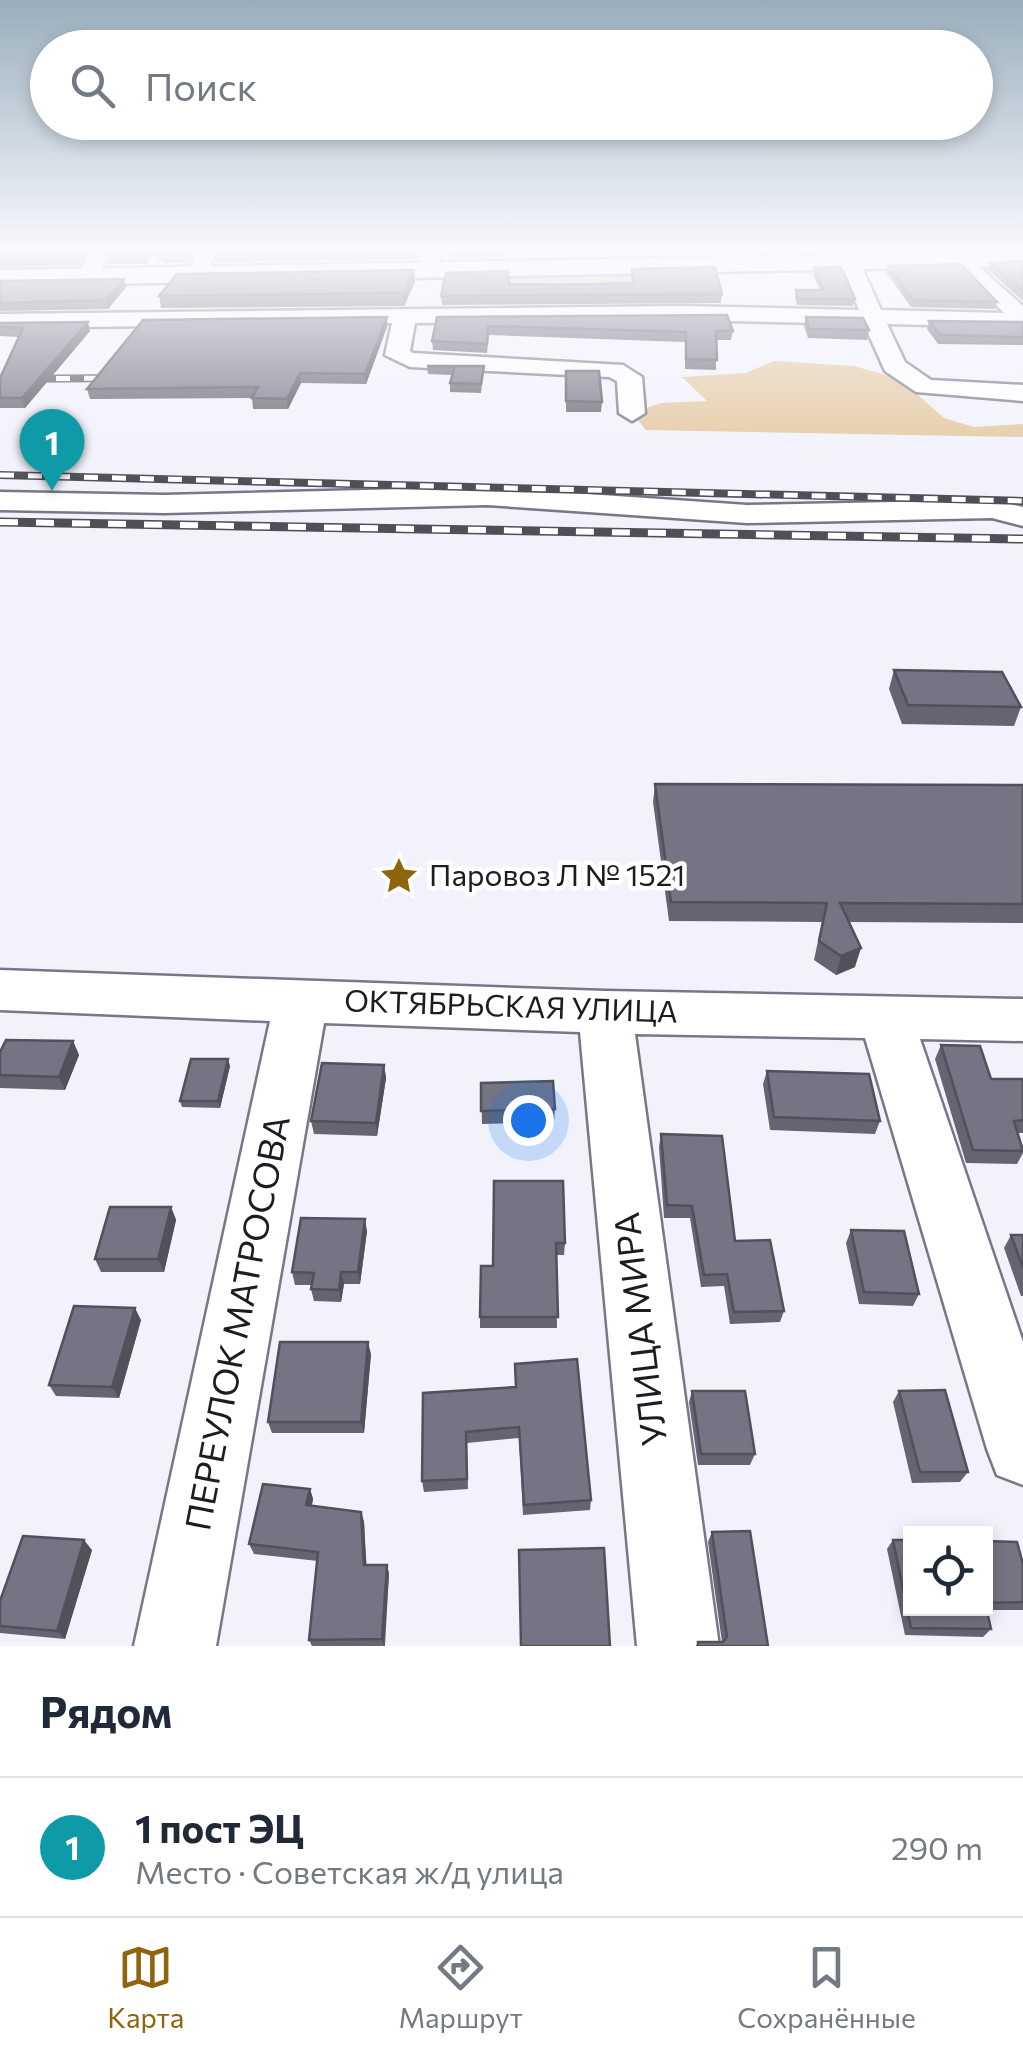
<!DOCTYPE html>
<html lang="ru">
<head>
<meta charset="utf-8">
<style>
	body { margin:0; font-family:Commissioner,sans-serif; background:#f6f6f7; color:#1f2937 }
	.controls { position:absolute; right:30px; bottom:30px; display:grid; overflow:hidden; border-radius:0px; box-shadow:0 5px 15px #0003 }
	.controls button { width:90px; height:90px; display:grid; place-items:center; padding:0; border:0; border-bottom:2px solid #e0e1e3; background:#fff; color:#1f2937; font:50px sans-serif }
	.you { position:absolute; left:528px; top:1120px; width:35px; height:35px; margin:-25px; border:8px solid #fff; border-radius:50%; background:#1a73e8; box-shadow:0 0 0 15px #1a73e833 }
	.badge { display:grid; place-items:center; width:65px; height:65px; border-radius:50%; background:#90640c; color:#fff; font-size:32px; font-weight:700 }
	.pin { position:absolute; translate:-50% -82px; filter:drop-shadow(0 2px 5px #0008) }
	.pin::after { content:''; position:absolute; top:52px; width:35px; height:30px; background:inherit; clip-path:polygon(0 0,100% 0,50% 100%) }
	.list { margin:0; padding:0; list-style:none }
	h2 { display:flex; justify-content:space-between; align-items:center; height:130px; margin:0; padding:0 40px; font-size:42px }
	h2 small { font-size:32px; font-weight:400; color:#747a83 }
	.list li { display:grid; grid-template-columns:65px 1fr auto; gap:30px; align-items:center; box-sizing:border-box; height:140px; padding:0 40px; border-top:2px solid #e0e1e3 }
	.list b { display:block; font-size:38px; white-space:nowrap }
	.list p { margin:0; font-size:32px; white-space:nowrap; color:#747a83 }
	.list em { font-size:32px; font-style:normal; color:#747a83 }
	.icon { flex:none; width:55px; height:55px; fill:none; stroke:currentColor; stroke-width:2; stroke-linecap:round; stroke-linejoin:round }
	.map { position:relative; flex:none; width:1023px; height:1646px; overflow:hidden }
	.search { position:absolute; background:#fff; box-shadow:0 5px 15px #0003; left:30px; right:30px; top:30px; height:110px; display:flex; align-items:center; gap:25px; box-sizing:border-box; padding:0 35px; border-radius:55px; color:#747a83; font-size:38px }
	.sheet { height:270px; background:#fff }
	nav { display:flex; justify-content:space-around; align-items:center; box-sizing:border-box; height:140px; border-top:2px solid #e0e1e3; background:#fff; font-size:28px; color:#747a83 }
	nav a { display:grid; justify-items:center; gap:5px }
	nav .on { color:#90640c }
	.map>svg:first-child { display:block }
	.green { fill:#e3c69b }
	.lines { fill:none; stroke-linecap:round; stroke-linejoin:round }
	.minor-casing { stroke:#778; stroke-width:5 }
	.major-casing { stroke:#778; stroke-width:5 }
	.minor { fill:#fff; fill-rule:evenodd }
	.major { fill:#fff; fill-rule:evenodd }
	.rail-far1-casing { stroke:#4f4f57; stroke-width:8 }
	.rail-casing { stroke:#4f4f57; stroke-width:9 }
	.rail-far1 { stroke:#fff; stroke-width:5; stroke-dasharray:14; stroke-linecap:butt }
	.rail { stroke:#fff; stroke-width:6; stroke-dasharray:18; stroke-linecap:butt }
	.wall { fill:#646472 }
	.shaded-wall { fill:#51515c }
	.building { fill:#747484; stroke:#51515c; stroke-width:2.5 }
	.labels { text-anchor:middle; stroke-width:9; stroke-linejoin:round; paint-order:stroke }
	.poi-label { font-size:30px; fill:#1c1c23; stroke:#fff; text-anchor:start }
	.street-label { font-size:30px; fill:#1c1c23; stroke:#fff }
	.near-street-label { font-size:35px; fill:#1c1c23; stroke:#fff }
</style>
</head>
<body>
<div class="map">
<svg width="1023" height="1646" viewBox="0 0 1023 1646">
	<rect width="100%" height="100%" fill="#f2f2fd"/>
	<g class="green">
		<path d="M797,266L799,271H702L595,289L480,282L451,274Z"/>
		<path d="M774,361L854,366L900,379L944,418L974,427L1023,424V437L646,430L632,413L661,403L707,401L682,377L746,373Z"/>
	</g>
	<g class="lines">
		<g class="minor-casing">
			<g id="minor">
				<path d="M89,252H109L99,275L89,281L79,275Z"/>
				<path d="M195,252H215L207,277H193L190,273Z"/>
				<path d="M420,252H440V271H426Z"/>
				<path d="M963,253L1023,306V327L887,324L905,362L931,380L1023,385V401L916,392L885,371L864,324L681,320L415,323L410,351L413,353L623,365L642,377L645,413L632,421L619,413L617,381L609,377L410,367L385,355L392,323L0,328V314L681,306L859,310L839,261L849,255L859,261L881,310L1004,313L953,259Z"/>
				<path d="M487,487L747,505L993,500L1023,507V526L992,518L747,523L487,505L164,513L0,510V492L164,495Z"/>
				<path d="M0,970L605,991L1023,999V1041L920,1039L1023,1342V1485L997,1475L987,1449L865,1038L635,1034L719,1646H637L580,1032L324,1023L216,1646H134L270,1021L0,1010Z"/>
			</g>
		</g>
		<g class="major-casing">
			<path id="major" d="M1023,252V266L0,286V270Z"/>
		</g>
		<use href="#minor" class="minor"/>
		<use href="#major" class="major"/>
		<g class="rail-far1-casing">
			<g id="rail-far1">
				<path d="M0,379L125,378"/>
				<path d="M0,475L1023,501"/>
			</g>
		</g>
		<g class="rail-casing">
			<path id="rail" d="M0,522L1023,539"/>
		</g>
		<use href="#rail-far1" class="rail-far1"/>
		<use href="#rail" class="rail"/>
	</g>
	<g class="wall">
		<path d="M0,252H87L79,265L0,267Z"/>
		<path d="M107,252H193L189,263H164L153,255L146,264H108L106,256Z"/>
		<path d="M215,252H418V259L216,262Z"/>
		<path d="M451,252H506V257L451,258Z"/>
		<path d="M629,252H709L708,254L630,255Z"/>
		<path d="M1023,261V301L988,270L990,263Z"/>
		<path d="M888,266L997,302L995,309L911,307L886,272Z"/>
		<path d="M814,268L855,299L853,306L797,305L795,297L796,290H820L813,274Z"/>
		<path d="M632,269L722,294L721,303L442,305L441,296L509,284L632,283Z"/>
		<path d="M414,270L415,282L404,306L161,308L159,296Z"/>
		<path d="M0,281L126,287L108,309L0,311Z"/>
		<path d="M387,317V327L366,384L301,383L288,409H253L252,398L90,399L87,389Z"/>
		<path d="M437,317L733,331L731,340H716V370L685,369V342L489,335L487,353L433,350L432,341Z"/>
		<path d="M806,317L869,330L867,340L808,338L804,326Z"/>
		<path d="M929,321L1023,322V345L938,344L927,329Z"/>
		<path d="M0,323L90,331L25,408H0V378L19,337L0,336Z"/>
		<path d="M427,366H484L481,393L450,392V383L452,375L428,374Z"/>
		<path d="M566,371L602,402L601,412H566Z"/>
		<path d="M894,670L1021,707L1014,726L902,724L889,689Z"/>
		<path d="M655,784L1023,785V923L849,922L855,967L836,975L814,960L822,922L669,921L653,802Z"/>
		<path d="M73,1041L79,1055L65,1090L0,1088V1052Z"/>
		<path d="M941,1045L991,1079H1023V1133H1018L1023,1147V1153L1017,1164L966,1163L935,1059Z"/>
		<path d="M384,1065L386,1078L377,1136L314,1134L311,1121Z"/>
		<path d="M230,1066L220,1108L182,1107L180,1101Z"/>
		<path d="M767,1071L880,1121L875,1134L770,1130L763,1084Z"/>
		<path d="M481,1083L555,1109L554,1122L482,1124Z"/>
		<path d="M661,1134L784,1311L780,1322L730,1324L724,1286L701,1287L690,1218H664L659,1147Z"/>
		<path d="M494,1181L565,1243L564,1255H556L557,1328H480V1317L493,1266Z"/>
		<path d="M171,1207L176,1220L164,1272H101L95,1259Z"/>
		<path d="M851,1230L919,1294L913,1306L859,1304L846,1243Z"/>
		<path d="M367,1231L360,1284H344L341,1302L314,1301L311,1289L312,1285H295L292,1272Z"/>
		<path d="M1011,1235H1023V1296H1021L1004,1248Z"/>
		<path d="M141,1320L119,1398L56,1396L49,1385Z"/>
		<path d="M371,1354L364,1433H272L268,1422Z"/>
		<path d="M515,1364L591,1500L590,1510L523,1515L519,1438L467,1443L468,1489L424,1492L422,1481L423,1393L516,1387Z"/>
		<path d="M692,1391L755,1454L750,1465H698L689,1402Z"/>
		<path d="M899,1391L968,1472L960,1482L912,1483L893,1402Z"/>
		<path d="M310,1489L313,1499L312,1506L361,1512L364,1522L366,1565H387L389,1574L385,1646H312L309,1640L318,1561L254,1554L249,1544Z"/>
		<path d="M712,1532L768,1646H696L698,1642H722L708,1542Z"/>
		<path d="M893,1540L986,1608V1541L1023,1564V1610H986L991,1629L983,1637L905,1635L887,1549Z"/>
		<path d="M92,1550L65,1639L0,1633V1601Z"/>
	</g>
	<g class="shaded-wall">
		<path d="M80,252H87L79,265L77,257Z"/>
		<path d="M147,252H153V255L146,264L144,256Z"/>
		<path d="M188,252H193L189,263L187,255Z"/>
		<path d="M414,270L415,282L404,306L403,293Z"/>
		<path d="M124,279L126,287L108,309L106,300Z"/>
		<path d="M387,317V327L366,384L365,374Z"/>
		<path d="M88,322L90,331L25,408L22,398Z"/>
		<path d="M300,373L301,383L288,409L287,399Z"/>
		<path d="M861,948L855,967L836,975L841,956Z"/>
		<path d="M73,1041L79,1055L65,1090L59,1077Z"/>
		<path d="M228,1059L230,1066L220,1108L218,1101Z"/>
		<path d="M384,1065L386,1078L377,1136L376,1123Z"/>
		<path d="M171,1207L176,1220L164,1272L158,1259Z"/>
		<path d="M365,1219L367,1231L360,1284L358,1272Z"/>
		<path d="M341,1272L344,1284L341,1302L339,1290Z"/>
		<path d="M135,1308L141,1320L119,1398L112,1387Z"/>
		<path d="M368,1342L371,1354L364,1433L361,1422Z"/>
		<path d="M310,1489L313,1499L309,1515L306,1505Z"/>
		<path d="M361,1512L364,1522L367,1574L364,1565Z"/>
		<path d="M84,1540L92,1550L65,1639L57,1631Z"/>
		<path d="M387,1565L389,1574L384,1646L382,1639Z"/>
	</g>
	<g class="building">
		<path d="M0,252H80L77,257L0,259Z"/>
		<path d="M107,252H147L144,256H106Z"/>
		<path d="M158,252H188L187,255H162Z"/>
		<path d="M215,252H366L214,254Z"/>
		<path d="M451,252H506V253L451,254Z"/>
		<path d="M1023,261V291L990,263Z"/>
		<path d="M961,264L997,302L913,300L888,266Z"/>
		<path d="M715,267L722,294L441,296L446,273L508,271L509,284L558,285L633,283L632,269Z"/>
		<path d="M841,267L855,299L798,298L796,290H824L814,268Z"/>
		<path d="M414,270L403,293L159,296L177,274Z"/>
		<path d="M124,279L106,300L0,303V281Z"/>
		<path d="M727,315L733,331H716L717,360L686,359V332L488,326L487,344L432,341L437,317Z"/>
		<path d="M387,317L365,374L300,373L287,399L252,398L258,387L87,389L143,320Z"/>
		<path d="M806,317L863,318L869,330L809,329Z"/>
		<path d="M929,321L1023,322V337L940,335Z"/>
		<path d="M88,322L22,398H0V378L23,328L0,327V323Z"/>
		<path d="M427,366H484L481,384L450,383L455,366Z"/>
		<path d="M566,371H599L602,402L566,401Z"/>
		<path d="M894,670L1002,672L1021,707L908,705Z"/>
		<path d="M655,784L1023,785V904L840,903L861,948L841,956L819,941L827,903L671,902Z"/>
		<path d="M6,1040L73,1041L59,1077L0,1075V1052Z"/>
		<path d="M941,1045L980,1046L991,1079H1023V1120L1014,1121L1023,1151L973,1150Z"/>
		<path d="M191,1059H228L218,1101H180Z"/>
		<path d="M322,1063L384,1065L376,1123L311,1121Z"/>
		<path d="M767,1071L869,1074L880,1121L774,1117Z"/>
		<path d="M553,1081L555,1109L481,1111V1083Z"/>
		<path d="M661,1134L722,1136L735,1241L770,1240L784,1311L734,1312L727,1274L704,1275L692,1206L667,1205Z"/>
		<path d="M494,1181H563L565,1243H556L558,1317H480L481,1266H493Z"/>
		<path d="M110,1207H171L158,1259H95Z"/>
		<path d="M301,1218L365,1219L358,1272H341L339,1290L311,1289L314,1273L292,1272Z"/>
		<path d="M851,1230L904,1231L919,1294L864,1292Z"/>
		<path d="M1011,1235H1023V1268Z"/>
		<path d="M74,1306L135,1308L112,1387L49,1385Z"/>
		<path d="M280,1342H368L361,1422H268Z"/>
		<path d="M577,1359L591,1500L524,1505L519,1427L466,1432L467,1479L422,1481L423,1393L516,1387L515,1364Z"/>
		<path d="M945,1390L968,1472H920L899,1391Z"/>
		<path d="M692,1391H745L755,1454H701Z"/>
		<path d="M263,1484L310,1489L306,1505L361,1512L364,1565H387L382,1639L309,1640L318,1552L249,1544Z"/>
		<path d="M750,1531L768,1646H698V1642H723L727,1637L712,1532Z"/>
		<path d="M23,1536L84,1540L57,1631L0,1626V1601Z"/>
		<path d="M893,1540H910V1608H986V1607L991,1629L911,1628Z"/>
		<path d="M986,1541L1017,1542L1023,1564V1602L986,1603Z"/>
		<path d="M604,1548L610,1646H521L519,1550Z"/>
	</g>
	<linearGradient id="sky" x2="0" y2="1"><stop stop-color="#99aebc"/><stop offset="0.52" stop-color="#f9f9fe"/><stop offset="1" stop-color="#f9f9fe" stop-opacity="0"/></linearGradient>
	<rect width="1023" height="482" fill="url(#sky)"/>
	<defs>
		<g id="sight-bare" transform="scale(3)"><path d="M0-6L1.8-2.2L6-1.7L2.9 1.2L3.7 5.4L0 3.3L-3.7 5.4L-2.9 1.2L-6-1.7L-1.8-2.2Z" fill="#90640c" stroke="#fff" stroke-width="2.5" paint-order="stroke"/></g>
	</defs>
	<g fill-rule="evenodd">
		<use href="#sight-bare" x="399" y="876"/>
	</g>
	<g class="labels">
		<g class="poi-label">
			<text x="429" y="886">Паровоз Л № 1521</text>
		</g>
		<g class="street-label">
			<text transform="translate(511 1007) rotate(2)" y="10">ОКТЯБРЬСКАЯ УЛИЦА</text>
		</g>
		<g class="near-street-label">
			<text transform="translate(238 1323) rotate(-79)" y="12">ПЕРЕУЛОК МАТРОСОВА</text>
			<text transform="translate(641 1329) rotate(-97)" y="12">УЛИЦА МИРА</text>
		</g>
	</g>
</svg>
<div class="controls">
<button><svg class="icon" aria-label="locate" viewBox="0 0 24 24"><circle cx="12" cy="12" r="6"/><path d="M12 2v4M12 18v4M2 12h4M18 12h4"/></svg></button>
</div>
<div class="you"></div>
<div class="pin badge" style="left:52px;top:491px;background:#0f9aa8">1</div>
<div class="search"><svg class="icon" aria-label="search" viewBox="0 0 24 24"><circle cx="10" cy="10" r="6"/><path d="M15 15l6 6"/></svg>Поиск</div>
</div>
<section class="sheet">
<h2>Рядом<small></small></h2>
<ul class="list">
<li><span class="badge" style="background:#0f9aa8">1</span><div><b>1 пост ЭЦ</b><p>Место · Советская ж/д улица</p></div><em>290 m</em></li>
</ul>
</section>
<nav>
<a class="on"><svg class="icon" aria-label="map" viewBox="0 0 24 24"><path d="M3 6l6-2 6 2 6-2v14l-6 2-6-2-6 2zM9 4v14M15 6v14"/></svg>Карта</a>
<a><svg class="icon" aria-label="directions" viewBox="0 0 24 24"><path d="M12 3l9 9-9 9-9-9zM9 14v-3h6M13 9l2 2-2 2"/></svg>Маршрут</a>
<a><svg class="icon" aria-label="saved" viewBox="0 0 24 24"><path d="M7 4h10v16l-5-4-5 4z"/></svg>Сохранённые</a>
</nav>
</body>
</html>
